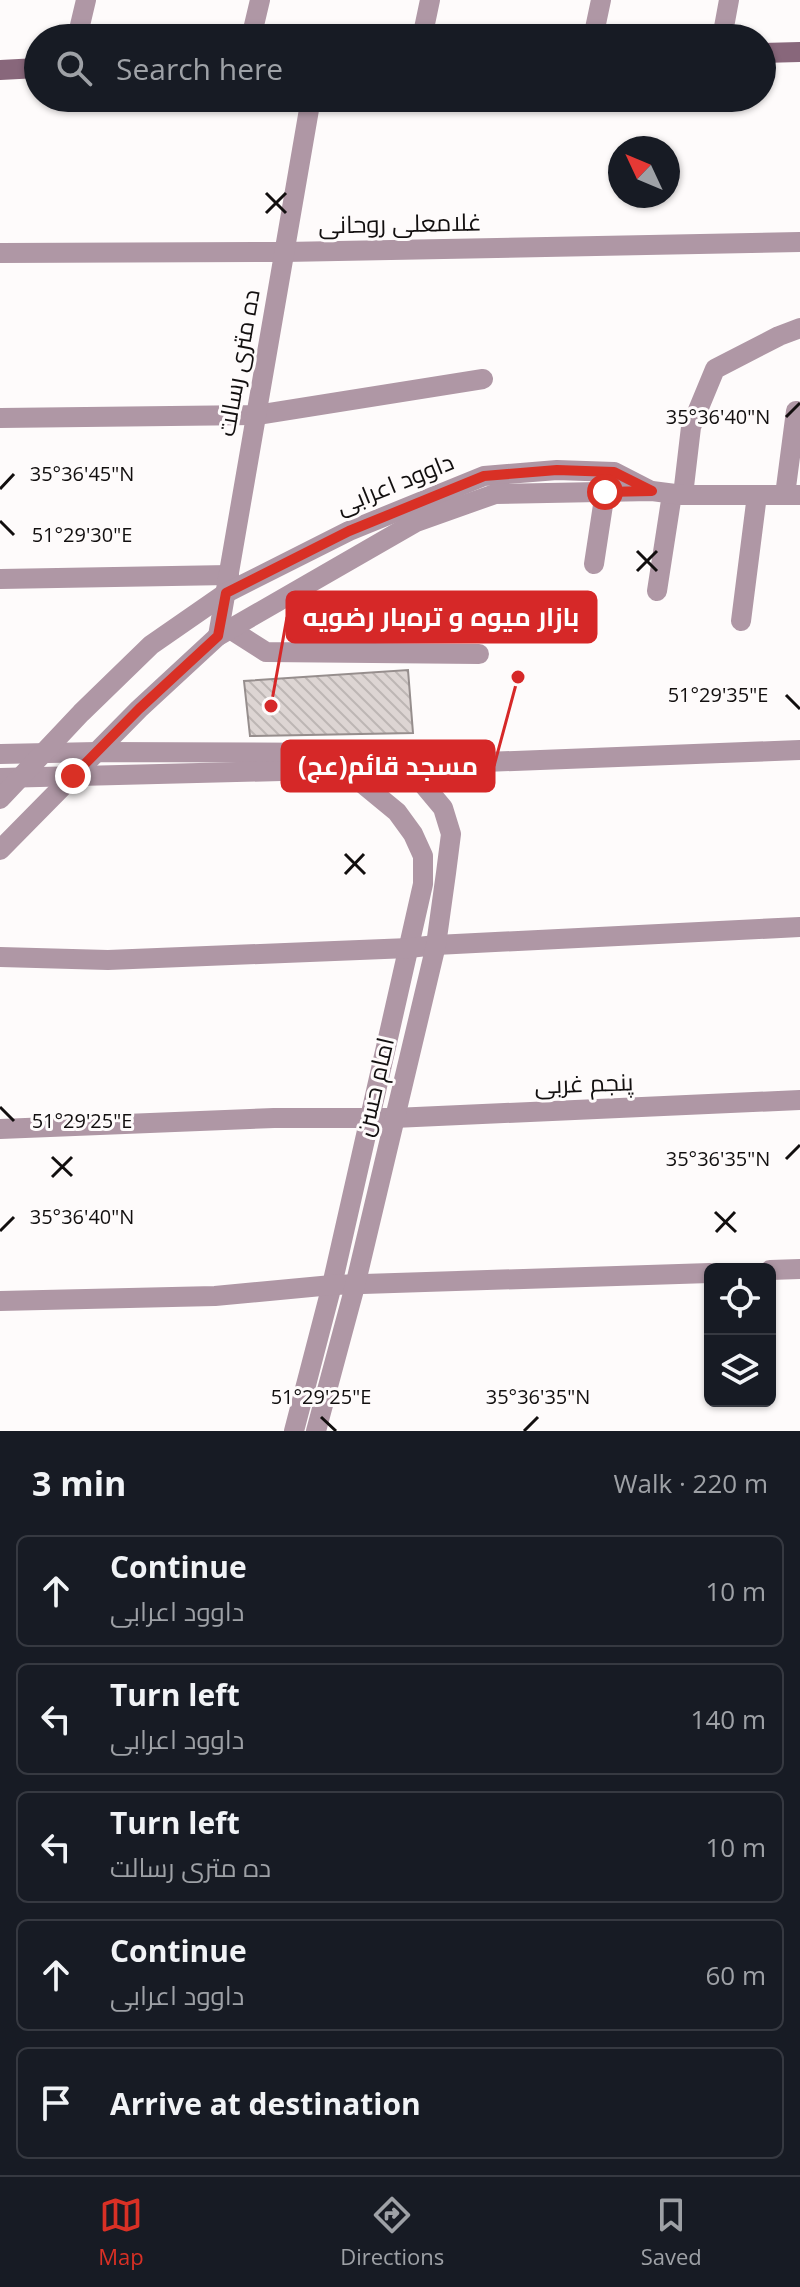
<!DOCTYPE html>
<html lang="en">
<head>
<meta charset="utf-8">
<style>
	body { margin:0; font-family:"Open Sans",Cairo,sans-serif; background:#20242c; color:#f1f3f6 }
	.controls { position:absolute; right:24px; bottom:24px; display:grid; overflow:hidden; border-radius:12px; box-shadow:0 2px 6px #0004 }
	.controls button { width:72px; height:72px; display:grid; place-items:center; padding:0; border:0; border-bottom:2px solid #363941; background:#171b24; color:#f1f3f6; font:40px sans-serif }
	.compass { position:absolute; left:608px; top:136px; width:72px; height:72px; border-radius:50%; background:#171b24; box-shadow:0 2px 6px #0004; rotate:314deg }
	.stop { position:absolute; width:24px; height:24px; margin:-18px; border:6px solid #d93025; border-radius:50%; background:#fff }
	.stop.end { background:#d93025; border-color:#fff; box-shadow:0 2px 8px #0008 }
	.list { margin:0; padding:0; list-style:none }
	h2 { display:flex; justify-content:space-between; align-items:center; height:104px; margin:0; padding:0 32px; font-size:34px }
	h2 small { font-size:26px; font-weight:400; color:#9ea1a6 }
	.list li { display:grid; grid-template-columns:52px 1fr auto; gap:24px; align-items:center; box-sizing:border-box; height:112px; margin:0 16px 16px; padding:0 16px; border:2px solid #363941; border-radius:12px }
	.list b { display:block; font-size:30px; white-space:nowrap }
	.list p { margin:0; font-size:26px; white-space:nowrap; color:#9ea1a6 }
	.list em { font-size:26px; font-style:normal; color:#9ea1a6 }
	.icon { flex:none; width:44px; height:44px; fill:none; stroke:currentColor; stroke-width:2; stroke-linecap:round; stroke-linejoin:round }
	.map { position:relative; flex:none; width:800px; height:1431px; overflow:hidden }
	.search { position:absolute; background:#171b24; box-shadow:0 2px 6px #0004; left:24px; right:24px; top:24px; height:88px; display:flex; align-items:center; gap:20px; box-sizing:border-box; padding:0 28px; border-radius:44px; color:#9ea1a6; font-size:30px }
	.sheet { height:744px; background:#171b24 }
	nav { display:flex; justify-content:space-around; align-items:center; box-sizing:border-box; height:112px; border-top:2px solid #363941; background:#171b24; font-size:22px; color:#9ea1a6 }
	nav a { display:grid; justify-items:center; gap:4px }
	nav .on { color:#d93025 }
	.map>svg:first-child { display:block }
	.building { fill:url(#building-back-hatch); stroke:#968e8d; stroke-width:2 }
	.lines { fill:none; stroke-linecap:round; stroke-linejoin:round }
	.street { stroke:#af97a5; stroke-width:20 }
	.secondary { stroke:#88677b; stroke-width:20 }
	.route { stroke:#d93025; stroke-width:10 }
	.ticks { fill:none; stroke:#120f0f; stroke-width:3 }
	.labels { text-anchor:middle; stroke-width:6; stroke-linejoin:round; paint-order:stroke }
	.street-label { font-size:24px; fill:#120f0f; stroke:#fefbfb }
	.ticks-label { font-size:20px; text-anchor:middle; fill:#120f0f; stroke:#fefbfb; stroke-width:6; stroke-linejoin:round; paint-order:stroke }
	.leader { fill:none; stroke:#d62828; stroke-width:3 }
	.callout-dot { fill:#d62828; stroke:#fefbfb; stroke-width:3 }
	.callout { fill:#d62828; stroke:#d62828; stroke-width:3 }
	.callout-label { font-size:26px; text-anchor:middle; font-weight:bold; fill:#fff }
</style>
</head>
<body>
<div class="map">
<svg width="800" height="1431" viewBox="0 0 800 1431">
	<defs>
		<pattern id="building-back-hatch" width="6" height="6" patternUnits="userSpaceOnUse" patternTransform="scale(2)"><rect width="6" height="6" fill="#ddd5d3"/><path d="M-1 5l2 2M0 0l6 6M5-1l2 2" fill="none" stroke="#bdb6b4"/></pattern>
	</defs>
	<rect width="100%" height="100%" fill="#fefbfb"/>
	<path class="building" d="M408,670L413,733L250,736L244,681Z"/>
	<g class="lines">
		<g class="street">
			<path d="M77,38L86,0"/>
			<path d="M251,38L260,0"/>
			<path d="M422,38L430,0"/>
			<path d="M593,38L601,0"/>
			<path d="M722,38L729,0"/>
			<path d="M0,253L285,252L800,242"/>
			<path d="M0,418L257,415L483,379"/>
			<path d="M683,495L691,427L715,369L779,336L800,328"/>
			<path d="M785,495L796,411"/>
			<path d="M594,564L605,492"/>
			<path d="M0,579L229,575"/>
			<path d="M657,591L672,494"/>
			<path d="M741,621L757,495"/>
			<path d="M230,629L266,652L479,654"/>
			<path d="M218,636L311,98"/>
			<path d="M0,754L97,752L354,753L382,757L407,765L800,750"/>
			<path d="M0,778L319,770L346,775L363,784L397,812L413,834L423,856V884L332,1285L294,1431"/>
			<path d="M0,799L81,713L151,645L226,593L349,531L484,476L557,470L614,472L649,490"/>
			<path d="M0,850L139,709L218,636L416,522L495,494L652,491L683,495H800"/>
			<path d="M0,957L108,960L409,948L436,945L800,927"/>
			<path d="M0,1129L274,1118H394L800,1100"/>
			<path d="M770,1270L800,1269"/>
			<path d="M0,1301L215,1296L332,1285L710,1273"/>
			<path d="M316,1431L355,1286L436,945L446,873L451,834L443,808L407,765"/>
		</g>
		<g class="secondary">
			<path d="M762,53L800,52"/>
			<path d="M0,70L38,68"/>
		</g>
	</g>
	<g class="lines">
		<path class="route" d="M73,776L139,709L218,636L226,593L349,531L484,476L557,470L614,472L652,491L605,492"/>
	</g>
	<path class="ticks" d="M266,193L286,213M266,213L286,193M786,417L800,403M0,489L14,474M0,521L14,535M637,551L657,571M637,571L657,551M786,695L800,709M345,854L365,874M345,874L364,854M0,1107L14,1121M52,1157L72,1176M786,1159L800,1145M52,1177L72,1157M715,1212L736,1232M0,1231L14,1217M716,1232L735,1212M321,1417L336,1431M524,1431L538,1417"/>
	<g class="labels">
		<g class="street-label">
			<text transform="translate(400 224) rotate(-1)" y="8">غلامعلی روحانی</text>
			<text transform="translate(239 363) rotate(-80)" y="8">ده متری رسالت</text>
			<text transform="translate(395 484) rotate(-22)" y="8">داوود اعرابی</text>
			<text transform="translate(584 1084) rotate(-2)" y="8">پنجم غربی</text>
			<text transform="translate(375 1087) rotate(-77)" y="8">امام حسن</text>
		</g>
	</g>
	<g class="ticks-label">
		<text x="718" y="424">35°36'40"N</text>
		<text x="82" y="481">35°36'45"N</text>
		<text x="82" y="542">51°29'30"E</text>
		<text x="718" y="702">51°29'35"E</text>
		<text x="82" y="1128">51°29'25"E</text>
		<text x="718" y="1166">35°36'35"N</text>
		<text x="82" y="1224">35°36'40"N</text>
		<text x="538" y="1404">35°36'35"N</text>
		<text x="321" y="1404">51°29'25"E</text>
	</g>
	<path class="leader" d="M271 706L287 617M518 677L494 766"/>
	<g class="callout-dot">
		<circle cx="271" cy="706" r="8"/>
		<circle cx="518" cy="677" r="8"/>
	</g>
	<g class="callout">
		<rect x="287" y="592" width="309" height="50" rx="8"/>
		<rect x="282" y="741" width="212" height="50" rx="8"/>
	</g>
	<g class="callout-label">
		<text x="441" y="626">بازار میوه و تره‌بار رضویه</text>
		<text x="388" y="775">مسجد قائم(عج)</text>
	</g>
</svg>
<div class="controls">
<button><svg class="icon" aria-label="locate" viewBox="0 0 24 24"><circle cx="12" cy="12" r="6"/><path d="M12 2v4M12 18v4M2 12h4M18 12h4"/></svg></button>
<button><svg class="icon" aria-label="layers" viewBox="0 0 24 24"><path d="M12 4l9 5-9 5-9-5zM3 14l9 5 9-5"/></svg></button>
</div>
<svg class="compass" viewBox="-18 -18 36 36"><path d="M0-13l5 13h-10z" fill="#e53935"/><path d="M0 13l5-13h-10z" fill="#9ea1a6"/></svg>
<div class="stop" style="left:605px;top:492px"></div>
<div class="stop end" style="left:73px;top:776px"></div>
<div class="search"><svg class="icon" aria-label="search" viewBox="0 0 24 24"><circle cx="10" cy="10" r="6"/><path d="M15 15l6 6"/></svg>Search here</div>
</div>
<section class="sheet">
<h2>3 min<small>Walk · 220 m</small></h2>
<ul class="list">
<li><svg class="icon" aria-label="ahead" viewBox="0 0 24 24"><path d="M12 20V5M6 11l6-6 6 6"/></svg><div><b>Continue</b><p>داوود اعرابی</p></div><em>10 m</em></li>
<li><svg class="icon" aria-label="left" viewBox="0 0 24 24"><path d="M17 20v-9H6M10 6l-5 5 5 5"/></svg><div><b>Turn left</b><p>داوود اعرابی</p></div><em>140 m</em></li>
<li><svg class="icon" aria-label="left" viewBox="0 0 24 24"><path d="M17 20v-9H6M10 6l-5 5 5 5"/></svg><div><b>Turn left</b><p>ده متری رسالت</p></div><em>10 m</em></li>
<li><svg class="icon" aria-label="ahead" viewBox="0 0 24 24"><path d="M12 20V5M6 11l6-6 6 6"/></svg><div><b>Continue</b><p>داوود اعرابی</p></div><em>60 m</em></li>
<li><svg class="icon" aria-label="arrive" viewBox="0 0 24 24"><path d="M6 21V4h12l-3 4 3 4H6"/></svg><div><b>Arrive at destination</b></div></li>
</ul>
</section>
<nav>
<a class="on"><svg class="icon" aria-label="map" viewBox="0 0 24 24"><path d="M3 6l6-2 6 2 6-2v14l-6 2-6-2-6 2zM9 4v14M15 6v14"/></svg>Map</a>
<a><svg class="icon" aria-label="directions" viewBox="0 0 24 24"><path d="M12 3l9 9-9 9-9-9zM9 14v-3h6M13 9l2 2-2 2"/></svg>Directions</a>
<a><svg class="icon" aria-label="saved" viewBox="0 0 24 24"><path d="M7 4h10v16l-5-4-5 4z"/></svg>Saved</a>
</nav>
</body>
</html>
